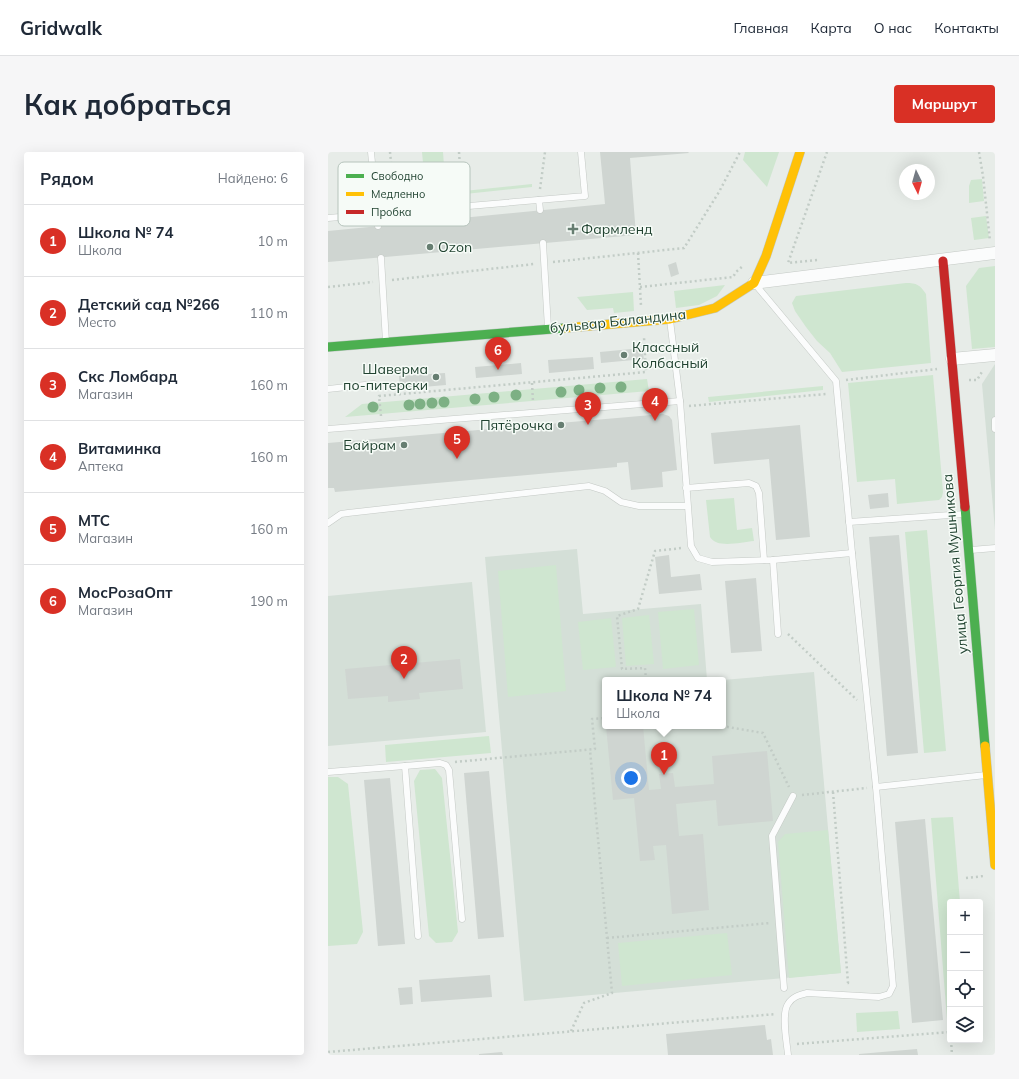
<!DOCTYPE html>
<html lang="ru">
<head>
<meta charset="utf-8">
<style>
	body { margin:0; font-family:Mulish,sans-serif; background:#f6f6f7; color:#1f2937 }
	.controls { position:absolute; right:12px; bottom:12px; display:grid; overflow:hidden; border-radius:4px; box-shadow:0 4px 16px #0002 }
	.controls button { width:36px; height:36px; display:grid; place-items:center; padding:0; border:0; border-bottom:1px solid #e0e1e3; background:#fff; color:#1f2937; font:20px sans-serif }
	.compass { position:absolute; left:571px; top:12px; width:36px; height:36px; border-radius:50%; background:#fff; box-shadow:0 4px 16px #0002; rotate:175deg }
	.you { position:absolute; left:303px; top:626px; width:14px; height:14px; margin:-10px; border:3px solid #fff; border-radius:50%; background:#1a73e8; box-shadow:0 0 0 6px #1a73e833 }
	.badge { display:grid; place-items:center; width:26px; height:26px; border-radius:50%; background:#d93025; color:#fff; font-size:13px; font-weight:700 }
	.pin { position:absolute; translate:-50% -33px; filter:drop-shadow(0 1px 2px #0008) }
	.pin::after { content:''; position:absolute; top:21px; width:14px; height:12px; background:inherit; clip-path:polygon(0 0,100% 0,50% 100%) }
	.popup { position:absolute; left:274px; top:525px; width:124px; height:52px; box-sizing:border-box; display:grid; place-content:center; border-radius:4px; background:#fff; filter:drop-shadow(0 1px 3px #0005); font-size:13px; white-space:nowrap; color:#747a83 }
	.popup b { font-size:15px; color:#1f2937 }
	.popup::after { content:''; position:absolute; left:50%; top:100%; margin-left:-8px; border:8px solid transparent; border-top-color:#fff }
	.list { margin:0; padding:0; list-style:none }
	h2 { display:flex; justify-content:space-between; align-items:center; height:52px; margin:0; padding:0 16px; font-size:17px }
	h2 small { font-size:13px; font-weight:400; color:#747a83 }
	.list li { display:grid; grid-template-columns:26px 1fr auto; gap:12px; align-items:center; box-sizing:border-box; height:72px; padding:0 16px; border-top:1px solid #e0e1e3 }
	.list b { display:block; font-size:15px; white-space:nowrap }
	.list p { margin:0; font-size:13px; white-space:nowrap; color:#747a83 }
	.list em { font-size:13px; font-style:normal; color:#747a83 }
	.icon { flex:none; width:22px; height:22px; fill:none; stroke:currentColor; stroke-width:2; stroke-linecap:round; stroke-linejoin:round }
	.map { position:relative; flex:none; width:667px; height:903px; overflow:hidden; border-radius:4px }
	header { display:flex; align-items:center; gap:24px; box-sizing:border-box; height:56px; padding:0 20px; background:#fff; border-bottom:1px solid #e0e1e3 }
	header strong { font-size:19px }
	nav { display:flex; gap:22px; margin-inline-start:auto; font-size:14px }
	.intro { display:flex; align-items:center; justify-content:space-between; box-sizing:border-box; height:96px; padding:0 24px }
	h1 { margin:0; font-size:28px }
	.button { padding:10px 18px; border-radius:4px; background:#d93025; color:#fff; font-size:14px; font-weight:700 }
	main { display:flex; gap:24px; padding:0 24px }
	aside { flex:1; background:#fff; border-radius:4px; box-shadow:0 4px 16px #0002 }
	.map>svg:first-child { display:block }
	.built { fill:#d4dfd7 }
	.green { fill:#cfe6d0 }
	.building { fill:#cfd5d1 }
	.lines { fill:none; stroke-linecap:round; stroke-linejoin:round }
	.lane-casing { stroke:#c4c9c5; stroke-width:7 }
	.street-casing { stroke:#c4c9c5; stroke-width:13 }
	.fast-casing { stroke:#c0c8c4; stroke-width:10 }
	.slow-casing { stroke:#c0c8c4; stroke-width:10 }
	.jam-casing { stroke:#c0c8c4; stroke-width:10 }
	.path { stroke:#c2ccc6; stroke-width:2.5; stroke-dasharray:2 3; stroke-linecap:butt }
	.lane { stroke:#fbfcfc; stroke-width:6 }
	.street { stroke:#fbfcfc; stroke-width:12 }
	.fast { stroke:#4caf50; stroke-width:9 }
	.slow { stroke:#ffc107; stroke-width:9 }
	.jam { stroke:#c62828; stroke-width:9 }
	.tree { fill:#7db084 }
	.poi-dot { fill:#667e71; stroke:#f6fbf7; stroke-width:1.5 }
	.labels { text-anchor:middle; stroke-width:3; stroke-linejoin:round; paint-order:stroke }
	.poi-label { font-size:14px; fill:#214331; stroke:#f6fbf7; text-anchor:start }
	.street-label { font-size:14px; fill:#214331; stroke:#f6fbf7 }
	.key { fill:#f6fbf7; stroke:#b6c4bc; stroke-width:1 }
	.key-label { font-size:11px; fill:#214331 }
</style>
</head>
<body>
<header>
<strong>Gridwalk</strong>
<nav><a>Главная</a><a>Карта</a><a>О нас</a><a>Контакты</a></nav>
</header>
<div class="intro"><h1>Как добраться</h1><a class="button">Маршрут</a></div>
<main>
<aside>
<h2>Рядом<small>Найдено: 6</small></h2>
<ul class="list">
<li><span class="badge">1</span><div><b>Школа № 74</b><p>Школа</p></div><em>10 m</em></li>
<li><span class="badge">2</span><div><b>Детский сад №266</b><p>Место</p></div><em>110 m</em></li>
<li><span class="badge">3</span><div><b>Скс Ломбард</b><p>Магазин</p></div><em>160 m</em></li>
<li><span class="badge">4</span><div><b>Витаминка</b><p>Аптека</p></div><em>160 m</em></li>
<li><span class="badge">5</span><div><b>МТС</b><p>Магазин</p></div><em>160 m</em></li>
<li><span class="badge">6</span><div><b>МосРозаОпт</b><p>Магазин</p></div><em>190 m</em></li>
</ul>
</aside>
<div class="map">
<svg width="667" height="903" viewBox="0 0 667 903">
	<rect width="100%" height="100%" fill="#e7ece8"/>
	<g class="built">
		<path d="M667,212V378L654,232Z"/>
		<path d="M249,397L255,462L373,452L379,528H277V574H395V528L486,520L513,821L196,849L157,405Z"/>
		<path d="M144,430L158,580L0,594V444Z"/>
	</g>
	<g class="green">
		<path d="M94,0H115L118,41L98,43Z"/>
		<path d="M417,0H451L439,35L415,8Z"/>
		<path d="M654,27L656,49L641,51V34L643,28Z"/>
		<path d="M204,32V35L137,42L136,39Z"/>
		<path d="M658,64L661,86L646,88L643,66Z"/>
		<path d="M667,114V195L644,197L638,134L651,116Z"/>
		<path d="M578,131C589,131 592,133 598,142L603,211L514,220L502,201L489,189L478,175L467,159L464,151L468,144Z"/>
		<path d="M397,133L389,144L371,153L348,156L346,139Z"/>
		<path d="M305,140L306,159L286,161L285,156L259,158L249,145Z"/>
		<path d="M605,223L615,340L614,345L611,348L569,352L567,327L529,330L520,231Z"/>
		<path d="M319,227L321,239L17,265L34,252Z"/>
		<path d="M495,234V238L381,250L380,245Z"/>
		<path d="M406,346L409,378L424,376L426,389C413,390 389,397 382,385L378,348Z"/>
		<path d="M599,378L618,599L596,601L577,380Z"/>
		<path d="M228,413L238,539L180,545L170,419Z"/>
		<path d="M366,457L371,513L335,517L330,460Z"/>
		<path d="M321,463L326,512L298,514L294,466Z"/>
		<path d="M283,466L288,515L255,518L250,470Z"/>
		<path d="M161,584L163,601L58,610L57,593Z"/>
		<path d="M107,617L114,626L130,780L124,790L108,791L101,784L86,629L92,618Z"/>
		<path d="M0,625H10L20,632L35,780L29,792L0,794Z"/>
		<path d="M625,665L632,750H622V867H619L603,666Z"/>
		<path d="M500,678L513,821L461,826L450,690L457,682Z"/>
		<path d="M399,781L404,823L294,834L290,791Z"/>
		<path d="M570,859L572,877L529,880L528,861Z"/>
	</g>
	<g class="building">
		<path d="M272,0H360L361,1L302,6L308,83L0,110V79L277,52Z"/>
		<path d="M348,110L351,122L343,125L340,113Z"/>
		<path d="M314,196L316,207L273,211L272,200Z"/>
		<path d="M265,205L266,217L221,221L220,208Z"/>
		<path d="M193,211L194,222L148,226L147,215Z"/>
		<path d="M117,221L118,233L72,237L71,224Z"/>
		<path d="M335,262L341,264L344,268L349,318L334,320L335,335L303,338L300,310L289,311V315L7,340L6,336H0V291Z"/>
		<path d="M472,273L482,385L448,388L441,307L386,312L383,281Z"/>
		<path d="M560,341L561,355L542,357L540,343Z"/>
		<path d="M571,383L590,601L559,604L541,385Z"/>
		<path d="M341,403L343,425L372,422L374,438L331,442L327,405Z"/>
		<path d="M428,426L434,499L403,501L397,429Z"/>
		<path d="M132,507L135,537L91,541L92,547L60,550V544L20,547L17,517Z"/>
		<path d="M278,574H315L321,638L333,637L331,622L345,621L347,635L386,632L384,604L439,599L445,669L390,674L388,648L348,652L351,684L375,682L381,758L344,762L338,693L325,694L327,708L312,709L306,646L285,648Z"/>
		<path d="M161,619L176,785L150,787L136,621Z"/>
		<path d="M62,626L77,792L50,794L36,628Z"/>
		<path d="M597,667L615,868L584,871L567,670Z"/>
		<path d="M162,823L164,845L93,850L91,828Z"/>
		<path d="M84,835L85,852L72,853L70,836Z"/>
		<path d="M437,873L439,888L443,887L445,903H340L338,882Z"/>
		<path d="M589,897L590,903H531V902Z"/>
		<path d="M174,900L175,903H151V902Z"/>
	</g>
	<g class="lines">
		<g class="lane-casing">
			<g id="lane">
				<path d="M43,0L50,74"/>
				<path d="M211,48L212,58"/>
				<path d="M0,66L257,44L253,0"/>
				<path d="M215,91L220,176"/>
				<path d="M53,106L58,190"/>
				<path d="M427,132L508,229L524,401L548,635L565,834L561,842L551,845L479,841C471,843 464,845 460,852C453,862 459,891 460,903"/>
				<path d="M342,168L352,249L363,394L370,406L384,410L445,408L524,401"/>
				<path d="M0,237L46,232"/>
				<path d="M667,268V277"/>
				<path d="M0,277L352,249"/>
				<path d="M358,336L421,331L428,334L431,341L436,408"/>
				<path d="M521,370L637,362"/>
				<path d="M0,371L13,362L20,361L261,334L277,339L293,350L311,354H359"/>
				<path d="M643,398L667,396"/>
				<path d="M445,408L450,482"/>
				<path d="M0,620L77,614"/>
				<path d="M548,635L658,623"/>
				<path d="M90,784L77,614L112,611L118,613L121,618L134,767"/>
				<path d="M456,836L444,684L465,644"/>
			</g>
		</g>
		<g class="street-casing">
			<g id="street">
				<path d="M426,131L667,101"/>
				<path d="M624,207L667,203"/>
			</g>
		</g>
		<g class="fast-casing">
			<g id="fast">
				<path d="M0,195L237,176"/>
				<path d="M637,355L657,594"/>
			</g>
		</g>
		<g class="slow-casing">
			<g id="slow">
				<path d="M237,176L342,167L387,156L426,131L438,104L472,0"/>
				<path d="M657,594L667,713"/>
			</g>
		</g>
		<g class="jam-casing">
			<path id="jam" d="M615,109L637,355"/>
		</g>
		<g class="path">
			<path d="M62,0L67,51"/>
			<path d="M131,0L134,44"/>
			<path d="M651,0L655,24L662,89"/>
			<path d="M212,37L217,0"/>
			<path d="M310,101L313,154"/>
			<path d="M489,108L460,111L499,0"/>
			<path d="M225,110L356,96L391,40L412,0"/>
			<path d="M64,128L206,112"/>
			<path d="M0,135L45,130"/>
			<path d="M312,135L405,125L408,120L416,113"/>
			<path d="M518,228L609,217"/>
			<path d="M641,228H649L655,218"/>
			<path d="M204,231L205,250"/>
			<path d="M361,254L498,242L499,240"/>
			<path d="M53,264L51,244L318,220L316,185"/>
			<path d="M460,482L529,548"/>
			<path d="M318,528L317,516L294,517L289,464L310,457L327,399L354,396"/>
			<path d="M394,574L435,581L461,635"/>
			<path d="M127,610L267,597L264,567L277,566"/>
			<path d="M505,640L520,831H518"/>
			<path d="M474,643L539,636"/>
			<path d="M638,726L656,724"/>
			<path d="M279,786L442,771"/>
			<path d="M243,879L256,851L284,841L262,598"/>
			<path d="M623,888L624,903"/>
			<path d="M469,892L622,880"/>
			<path d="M0,900L448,862"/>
		</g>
		<use href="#lane" class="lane"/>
		<use href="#street" class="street"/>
		<use href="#fast" class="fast"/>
		<use href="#slow" class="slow"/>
		<use href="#jam" class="jam"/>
	</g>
	<g class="tree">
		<circle cx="293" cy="235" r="5.5"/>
		<circle cx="272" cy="236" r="5.5"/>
		<circle cx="251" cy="238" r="5.5"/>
		<circle cx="233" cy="240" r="5.5"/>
		<circle cx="188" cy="243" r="5.5"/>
		<circle cx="166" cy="245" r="5.5"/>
		<circle cx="147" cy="247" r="5.5"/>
		<circle cx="116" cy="250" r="5.5"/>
		<circle cx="104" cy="251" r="5.5"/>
		<circle cx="92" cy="252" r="5.5"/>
		<circle cx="81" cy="253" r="5.5"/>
		<circle cx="45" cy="255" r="5.5"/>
	</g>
	<g class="poi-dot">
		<path d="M243 71h4v4h4v4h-4v4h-4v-4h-4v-4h4z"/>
		<circle cx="102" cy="95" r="4"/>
		<circle cx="296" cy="203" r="4"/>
		<circle cx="108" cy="225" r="4"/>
		<circle cx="233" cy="273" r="4"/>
		<circle cx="76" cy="293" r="4"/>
	</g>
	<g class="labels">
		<g class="poi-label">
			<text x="253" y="82">Фармленд</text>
			<text x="110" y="100">Ozon</text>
			<text x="304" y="200">Классный<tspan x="304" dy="16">Колбасный</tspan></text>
			<text x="100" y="222" text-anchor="end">Шаверма<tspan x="100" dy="16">по-питерски</tspan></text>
			<text x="225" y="278" text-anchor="end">Пятёрочка</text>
			<text x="68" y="298" text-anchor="end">Байрам</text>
		</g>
		<g class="street-label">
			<text transform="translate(290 169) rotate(-6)" y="5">бульвар Баландина</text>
			<text transform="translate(627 412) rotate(-95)" y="5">улица Георгия Мушникова</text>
		</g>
	</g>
	<rect x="10" y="10" width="132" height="64" rx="6" class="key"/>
	<rect x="18" y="22" width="18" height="4" fill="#4caf50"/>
	<rect x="18" y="40" width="18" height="4" fill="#ffc107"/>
	<rect x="18" y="58" width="18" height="4" fill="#c62828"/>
	<g class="key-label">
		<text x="43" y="28">Свободно</text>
		<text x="43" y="46">Медленно</text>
		<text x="43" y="64">Пробка</text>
	</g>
</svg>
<div class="controls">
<button>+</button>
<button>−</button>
<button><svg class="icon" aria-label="locate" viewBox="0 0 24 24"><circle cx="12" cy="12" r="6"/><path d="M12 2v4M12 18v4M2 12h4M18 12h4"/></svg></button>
<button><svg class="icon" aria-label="layers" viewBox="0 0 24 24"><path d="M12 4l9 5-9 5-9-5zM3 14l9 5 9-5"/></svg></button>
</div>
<svg class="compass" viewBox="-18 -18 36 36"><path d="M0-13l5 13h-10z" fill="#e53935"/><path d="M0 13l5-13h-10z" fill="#747a83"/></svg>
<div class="you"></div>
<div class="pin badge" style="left:336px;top:623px">1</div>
<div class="popup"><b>Школа № 74</b>Школа</div>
<div class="pin badge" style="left:76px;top:527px">2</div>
<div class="pin badge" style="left:260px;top:273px">3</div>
<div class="pin badge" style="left:327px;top:269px">4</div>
<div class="pin badge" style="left:129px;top:307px">5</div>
<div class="pin badge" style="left:170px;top:218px">6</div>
</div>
</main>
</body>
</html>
